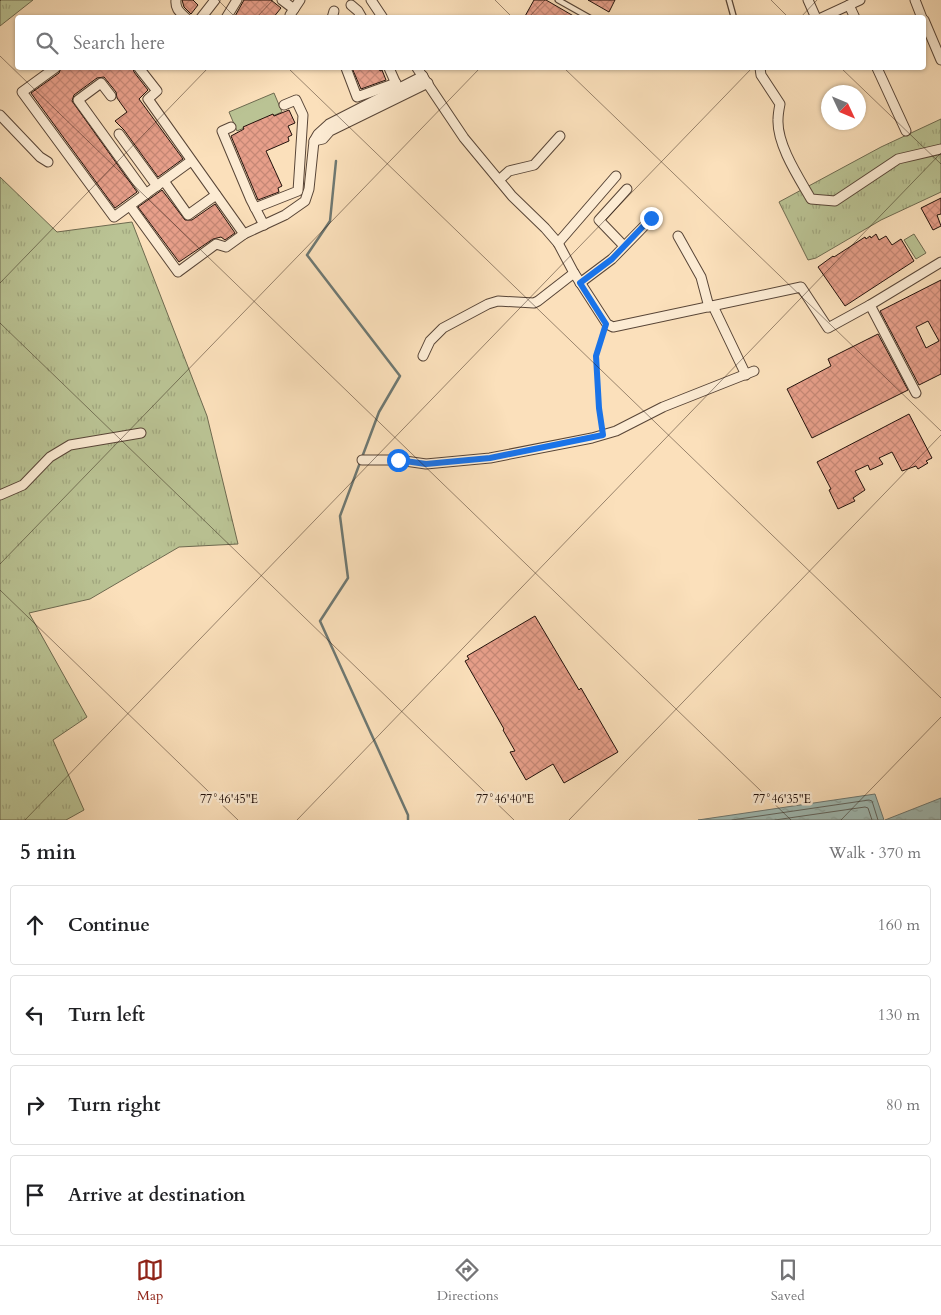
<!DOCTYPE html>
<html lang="en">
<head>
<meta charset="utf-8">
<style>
	body { margin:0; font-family:Cardo,serif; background:#f2f2f2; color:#202124 }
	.compass { position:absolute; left:821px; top:85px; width:45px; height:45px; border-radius:50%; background:#fff; box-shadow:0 1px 4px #0004; rotate:134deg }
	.stop { position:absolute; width:15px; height:15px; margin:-11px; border:4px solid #1a73e8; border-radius:50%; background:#fff }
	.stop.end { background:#1a73e8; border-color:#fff; box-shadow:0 1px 5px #0008 }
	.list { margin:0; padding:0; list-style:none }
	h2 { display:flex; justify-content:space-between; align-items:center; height:65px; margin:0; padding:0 20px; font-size:21px }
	h2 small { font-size:16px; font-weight:400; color:#757577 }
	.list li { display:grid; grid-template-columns:32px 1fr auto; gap:15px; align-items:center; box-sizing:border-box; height:80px; margin:0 10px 10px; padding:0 10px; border:1px solid #e0e0e0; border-radius:5px }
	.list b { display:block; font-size:19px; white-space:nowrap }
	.list em { font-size:16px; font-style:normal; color:#757577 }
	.icon { flex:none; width:28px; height:28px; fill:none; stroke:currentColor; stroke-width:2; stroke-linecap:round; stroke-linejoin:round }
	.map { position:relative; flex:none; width:941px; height:820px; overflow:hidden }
	.search { position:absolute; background:#fff; box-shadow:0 1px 4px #0004; left:15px; right:15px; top:15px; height:55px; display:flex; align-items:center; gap:12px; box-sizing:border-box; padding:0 18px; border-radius:5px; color:#757577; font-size:19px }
	.sheet { height:425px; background:#fff }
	nav { display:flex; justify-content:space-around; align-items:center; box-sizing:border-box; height:70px; border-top:1px solid #e0e0e0; background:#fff; font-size:14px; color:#757577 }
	nav a { display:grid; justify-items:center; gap:2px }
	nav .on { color:#8f2418 }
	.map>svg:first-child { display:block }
	.grass { fill:url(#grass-tufts); stroke:#6e6a50 }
	.garden { fill:#bac394; stroke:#6e6a50 }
	.water { fill:url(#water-ripples); stroke:#6e7872 }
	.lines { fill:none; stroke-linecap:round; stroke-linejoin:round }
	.shore { stroke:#616660; stroke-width:1 }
	.stream { stroke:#6e7872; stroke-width:2.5 }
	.building { fill:url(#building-cross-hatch); stroke:#22110b; fill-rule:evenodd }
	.service-casing { stroke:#584537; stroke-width:7 }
	.minor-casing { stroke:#584537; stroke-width:11 }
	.path { stroke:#22110b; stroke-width:1; stroke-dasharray:1 2.5; stroke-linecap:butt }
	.service { stroke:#fcebd3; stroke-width:4.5 }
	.minor { stroke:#fcebd3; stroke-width:9 }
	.route { stroke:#1a73e8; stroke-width:6 }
	.ticks { fill:none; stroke:#22110b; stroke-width:1; stroke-opacity:0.45 }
	.ticks-label { font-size:12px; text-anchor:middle; fill:#22110b; stroke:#fcebd3; stroke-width:5; stroke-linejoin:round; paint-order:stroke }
</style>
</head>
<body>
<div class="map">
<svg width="941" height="820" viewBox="0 0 941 820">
	<defs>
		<pattern id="grass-tufts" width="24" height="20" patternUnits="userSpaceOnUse" patternTransform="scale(1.25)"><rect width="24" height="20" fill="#bac394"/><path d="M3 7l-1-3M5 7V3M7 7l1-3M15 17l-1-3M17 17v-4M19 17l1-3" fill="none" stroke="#a0a67e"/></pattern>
		<pattern id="water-ripples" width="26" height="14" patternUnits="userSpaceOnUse" patternTransform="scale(1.25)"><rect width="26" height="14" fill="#a0bcb6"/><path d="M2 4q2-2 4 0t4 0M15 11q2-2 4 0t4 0" fill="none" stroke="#8aa19b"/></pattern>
		<pattern id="building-cross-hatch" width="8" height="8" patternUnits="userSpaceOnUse" patternTransform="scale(1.25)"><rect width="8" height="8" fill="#e79f8a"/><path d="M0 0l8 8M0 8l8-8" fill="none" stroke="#c68876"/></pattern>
	</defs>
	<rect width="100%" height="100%" fill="#fbe0bb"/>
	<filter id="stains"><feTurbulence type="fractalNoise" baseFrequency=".004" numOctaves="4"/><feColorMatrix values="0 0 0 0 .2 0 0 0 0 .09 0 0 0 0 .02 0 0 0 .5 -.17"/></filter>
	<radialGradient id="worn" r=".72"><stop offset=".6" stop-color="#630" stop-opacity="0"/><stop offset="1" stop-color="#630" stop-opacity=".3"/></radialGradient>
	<g class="grass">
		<path d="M0,0H33L0,26Z"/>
		<path d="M941,119V192L881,220L816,258L808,260L779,202L881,147Z"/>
		<path d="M0,177L57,232L132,222L207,416L238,544L179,547L90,599L29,613L87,717L53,740L84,810L66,820H0Z"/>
	</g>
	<g class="garden">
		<path d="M274,93L282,112L237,131L229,112Z"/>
		<path d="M914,234L926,253L916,259L904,240Z"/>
	</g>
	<g class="water">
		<path d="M875,794L884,820H698Z"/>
		<path d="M941,798V820H885Z"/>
	</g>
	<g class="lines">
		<g class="shore">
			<path d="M732,820L869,800L872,801L878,820"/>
			<path d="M775,820L865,807L868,808L872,820"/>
		</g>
		<path class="stream" d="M336,161L330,221L307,255L400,376L379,412L340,516L348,578L320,621L408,815V820"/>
	</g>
	<g class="building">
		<path d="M182,0H193L198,5L191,14L184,7Z"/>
		<path d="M244,0H271L281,8L273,18H234Z"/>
		<path d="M534,0H546L577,18H524Z"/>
		<path d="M588,0H615L609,12Z"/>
		<path d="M61,68H133L134,72L148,90L139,99L183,159L158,177L124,130L115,121L127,112L117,98L116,92L104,77L97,78L74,95L72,101L137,192L115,208L31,93L59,73Z"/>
		<path d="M352,68H379L380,71L382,70L386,80L361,89Z"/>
		<path d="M289,110L295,123L288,126L292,135L288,137L289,141L266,151L282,186L278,188L279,192L258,200L231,136L244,129L243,127L273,114L274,116Z"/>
		<path d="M162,190L185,220H192L215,204L235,233L225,240L221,237L213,239L179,262L138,207Z"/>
		<path d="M941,198V214L937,215L941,226L933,230L921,208Z"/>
		<path d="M876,234L879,240L886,236L892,245L901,239L914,261L845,306L818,267L833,256L834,257L865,237L866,239L870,236L871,238Z"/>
		<path d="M941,280V374L919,385L880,311ZM928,321L939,341L926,348L916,327Z"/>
		<path d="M878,334L908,390L812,438L787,389L831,366L828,359Z"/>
		<path d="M909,414L932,458L926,461L928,463L918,469L916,466L902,471L892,452L879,458L883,464L870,470L868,465L855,471L865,490L853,498L855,501L838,509L829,490L831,489L817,462Z"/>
		<path d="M535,616L579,690L581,688L618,752L564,783L553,764L526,780L510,752L515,751L503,730L504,729L465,661L469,659L467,656Z"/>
	</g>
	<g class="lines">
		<g class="service-casing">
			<g id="service">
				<path d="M558,0L590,18"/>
				<path d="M729,0L734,18"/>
			</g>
		</g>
		<g class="minor-casing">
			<g id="minor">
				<path d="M176,0C175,9 180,12 186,18"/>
				<path d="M282,0L294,9"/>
				<path d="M371,0L383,18"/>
				<path d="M808,0L816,18"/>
				<path d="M915,0L922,18"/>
				<path d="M351,5L358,11L362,18"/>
				<path d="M849,5L855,18"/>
				<path d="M201,18L215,0"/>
				<path d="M226,18L237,0"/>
				<path d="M291,18L290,15L300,0"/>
				<path d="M332,18L334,11"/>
				<path d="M821,18L860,0"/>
				<path d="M924,20L941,60"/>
				<path d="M55,68L22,92L114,217L191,161"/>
				<path d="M139,68L157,91L148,99L244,234"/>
				<path d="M346,68L357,97L396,83"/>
				<path d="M389,68L397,86"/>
				<path d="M417,68L464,138L512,196L545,228L558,243L574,273L607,324L613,327L801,287L828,328L870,305L941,262"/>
				<path d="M760,68L761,75L780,104C779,109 778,115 778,120C777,145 799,178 811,199L835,201L898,159L941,149"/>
				<path d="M877,68L906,131"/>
				<path d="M423,76L329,124L318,134L314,141L323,139L330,131L428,83"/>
				<path d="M111,96L101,83L78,100L146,194"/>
				<path d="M0,115L40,157L48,162"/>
				<path d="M231,127L222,131L251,200L264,225"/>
				<path d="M119,134L157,186"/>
				<path d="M499,180L509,171L534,165L560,136"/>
				<path d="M164,181L188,215L216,195"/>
				<path d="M130,206L178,272L216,244L226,247L244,234L285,215L305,201L309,189L314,141"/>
				<path d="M255,208L298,191L303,115L296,100L284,105"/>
				<path d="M678,236L701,277L709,307"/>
				<path d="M558,243L616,176"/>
				<path d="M624,246L599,220L627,189"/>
				<path d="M580,283L612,259L651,219"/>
				<path d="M870,305L916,393"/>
				<path d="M713,306L746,375"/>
				<path d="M423,356L430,341L443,328L488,304L498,301L534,303L538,301L574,273"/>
				<path d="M362,460H398L426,464L490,458L592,438L616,431L663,407L754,371"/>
				<path d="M0,495L23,485L50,457L70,445L141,433"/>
			</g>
		</g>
		<path class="path" d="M601,426L596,356L604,332"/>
		<use href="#service" class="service"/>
		<use href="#minor" class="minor"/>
	</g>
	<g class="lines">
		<path class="route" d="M398,460L426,464L490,458L603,435L599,408L596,356L606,324L580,283L612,259L651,218"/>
	</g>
	<path class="ticks" d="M218,0L236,18M495,0L513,18M771,0L789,18M0,1L1,0M256,18L273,0M528,18L545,0M800,18L817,0M0,56L791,820M288,68L941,698M564,68L941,431M841,68L941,164M0,283L208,68M0,323L514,820M0,564L480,68M0,590L238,820M25,820L752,68M297,820L941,153M569,820L941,435M841,820L941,717"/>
	<g class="ticks-label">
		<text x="229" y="803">77°46'45"E</text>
		<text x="505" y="803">77°46'40"E</text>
		<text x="782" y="803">77°46'35"E</text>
	</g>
	<rect width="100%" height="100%" filter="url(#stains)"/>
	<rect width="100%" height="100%" fill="url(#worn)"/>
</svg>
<svg class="compass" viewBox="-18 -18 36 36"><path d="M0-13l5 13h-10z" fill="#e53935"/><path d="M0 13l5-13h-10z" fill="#757577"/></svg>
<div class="stop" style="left:398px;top:460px"></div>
<div class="stop end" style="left:651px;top:218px"></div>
<div class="search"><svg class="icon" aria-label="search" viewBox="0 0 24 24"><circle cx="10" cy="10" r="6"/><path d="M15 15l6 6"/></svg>Search here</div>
</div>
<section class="sheet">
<h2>5 min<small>Walk · 370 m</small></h2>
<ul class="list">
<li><svg class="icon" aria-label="ahead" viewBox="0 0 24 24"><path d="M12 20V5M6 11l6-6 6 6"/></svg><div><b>Continue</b></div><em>160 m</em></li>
<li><svg class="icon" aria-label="left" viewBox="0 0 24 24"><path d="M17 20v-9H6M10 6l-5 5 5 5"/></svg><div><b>Turn left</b></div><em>130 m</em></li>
<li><svg class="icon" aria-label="right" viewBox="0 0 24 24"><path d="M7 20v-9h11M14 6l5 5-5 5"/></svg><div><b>Turn right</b></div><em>80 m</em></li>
<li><svg class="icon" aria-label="arrive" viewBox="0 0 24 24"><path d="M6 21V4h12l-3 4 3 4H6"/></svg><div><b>Arrive at destination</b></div></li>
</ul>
</section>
<nav>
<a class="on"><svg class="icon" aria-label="map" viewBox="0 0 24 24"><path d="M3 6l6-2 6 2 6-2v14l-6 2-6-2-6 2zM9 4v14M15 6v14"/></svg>Map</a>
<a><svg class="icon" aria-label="directions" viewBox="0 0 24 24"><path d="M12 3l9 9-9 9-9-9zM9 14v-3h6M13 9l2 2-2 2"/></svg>Directions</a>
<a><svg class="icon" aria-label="saved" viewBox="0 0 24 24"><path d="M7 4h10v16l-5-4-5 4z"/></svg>Saved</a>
</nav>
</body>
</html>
